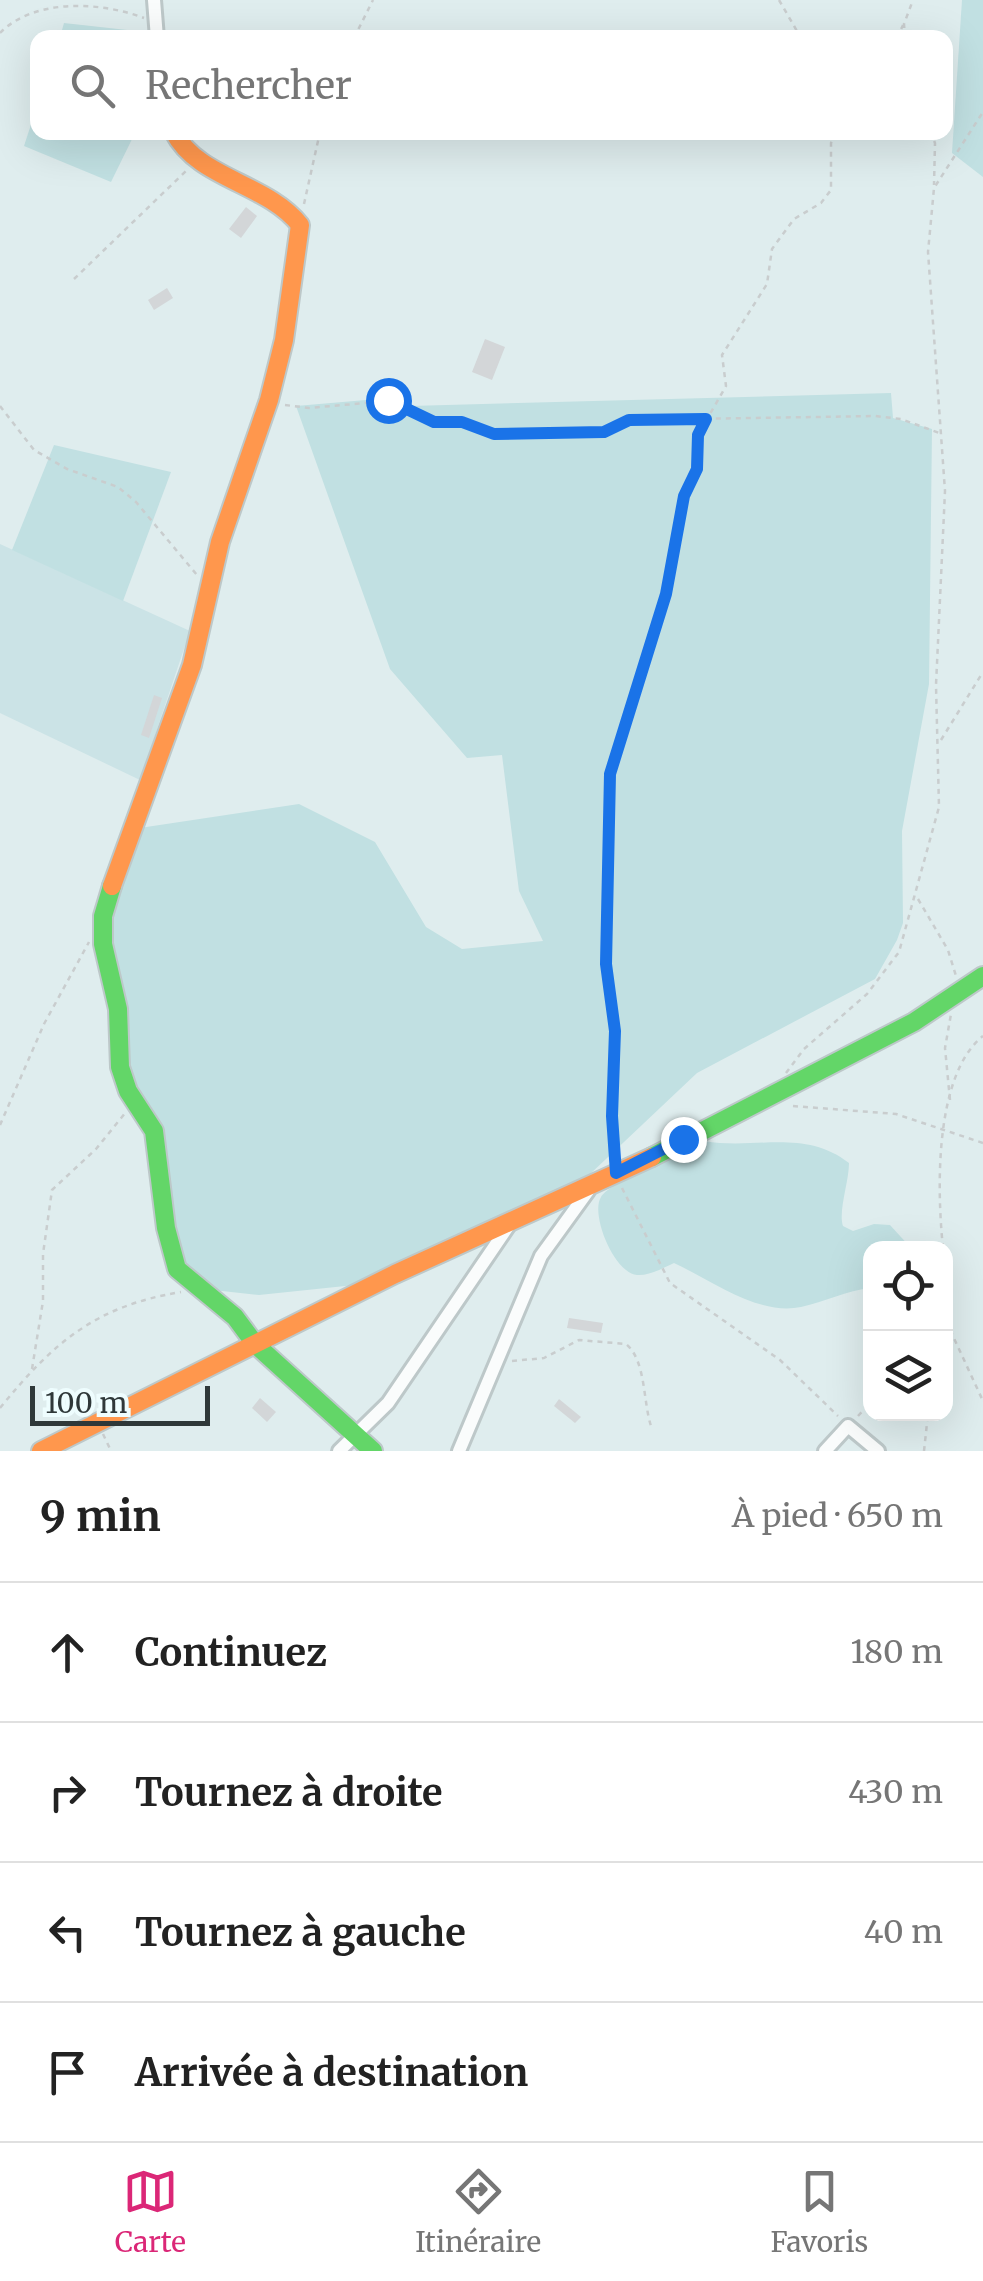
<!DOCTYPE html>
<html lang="fr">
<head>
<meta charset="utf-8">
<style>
	body { margin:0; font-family:Merriweather,serif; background:#f2f2f2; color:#222 }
	.controls { position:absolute; right:30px; bottom:30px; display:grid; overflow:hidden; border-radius:20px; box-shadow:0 10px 40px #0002 }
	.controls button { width:90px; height:90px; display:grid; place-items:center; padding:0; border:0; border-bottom:2px solid #e0e0e0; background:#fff; color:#222; font:50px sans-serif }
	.scale { position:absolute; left:30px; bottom:25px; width:180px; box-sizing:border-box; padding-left:10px; border:5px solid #2f3839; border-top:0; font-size:28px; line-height:35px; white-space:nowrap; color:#2f3839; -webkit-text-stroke:8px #eefdfe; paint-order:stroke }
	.stop { position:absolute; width:30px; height:30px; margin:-22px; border:8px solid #1a73e8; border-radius:50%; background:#fff }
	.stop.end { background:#1a73e8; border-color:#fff; box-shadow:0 2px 10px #0008 }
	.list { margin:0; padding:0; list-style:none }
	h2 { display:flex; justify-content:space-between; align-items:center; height:130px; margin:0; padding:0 40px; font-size:42px }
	h2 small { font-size:32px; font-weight:400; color:#767676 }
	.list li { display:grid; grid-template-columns:65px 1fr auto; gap:30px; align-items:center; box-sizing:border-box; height:140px; padding:0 40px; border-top:2px solid #e0e0e0 }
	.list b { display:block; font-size:38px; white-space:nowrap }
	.list em { font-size:32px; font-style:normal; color:#767676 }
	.icon { flex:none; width:55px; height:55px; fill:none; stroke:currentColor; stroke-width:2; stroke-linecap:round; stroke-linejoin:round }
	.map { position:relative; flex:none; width:983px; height:1451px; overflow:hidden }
	.search { position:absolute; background:#fff; box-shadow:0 10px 40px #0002; left:30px; right:30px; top:30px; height:110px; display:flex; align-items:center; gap:25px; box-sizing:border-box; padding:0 35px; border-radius:20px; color:#767676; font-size:38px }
	.sheet { height:690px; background:#fff }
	nav { display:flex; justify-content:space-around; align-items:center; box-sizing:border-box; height:140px; border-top:2px solid #e0e0e0; background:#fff; font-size:28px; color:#767676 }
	nav a { display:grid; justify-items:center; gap:5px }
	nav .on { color:#db2777 }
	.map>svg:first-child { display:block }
	.built { fill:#cbe3e6 }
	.green { fill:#c1e0e2 }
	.building { fill:#d3d6d8 }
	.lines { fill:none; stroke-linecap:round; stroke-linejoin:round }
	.street-casing { stroke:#bdc8c9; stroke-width:18 }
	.fast-casing { stroke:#bdc8c9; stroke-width:22 }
	.slow-casing { stroke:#bdc8c9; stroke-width:22 }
	.path { stroke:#c9cdce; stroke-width:2.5; stroke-dasharray:5 5; stroke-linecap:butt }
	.street { stroke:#fafcfc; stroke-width:12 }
	.fast { stroke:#63d668; stroke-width:18 }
	.slow { stroke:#ff974d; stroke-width:18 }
	.route { stroke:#1a73e8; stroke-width:12 }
</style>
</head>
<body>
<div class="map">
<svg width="983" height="1451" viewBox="0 0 983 1451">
	<rect width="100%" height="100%" fill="#dfedee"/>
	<path class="built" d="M0,544L190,631L140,780L0,713Z"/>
	<g class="green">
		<path d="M962,0H983V177L952,153Z"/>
		<path d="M64,23L145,32L146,37H60Z"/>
		<path d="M37,106L38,132L135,133L111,182L24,146Z"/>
		<path d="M891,393L893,418L932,429L929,684L902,831L903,923L897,940L875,979L697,1073L588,1176L374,1283L259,1295L204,1289L179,1267L156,1129L130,1089L103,943L133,829L299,804L375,842L426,927L462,949L543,941L519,891L502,755L467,758L390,669L296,406L389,398L410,406Z"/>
		<path d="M54,445L171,472L123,601L12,550Z"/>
		<path d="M704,1141C756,1150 804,1128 849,1163C849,1182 838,1211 843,1226L853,1231L874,1224L890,1225L911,1248H870V1288C845,1291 825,1302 801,1307C758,1316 711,1280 674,1263C663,1268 649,1276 637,1275C614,1273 590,1214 601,1197C610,1182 685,1147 704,1141Z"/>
	</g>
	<g class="building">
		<path d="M246,207L257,216L241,238L229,229Z"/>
		<path d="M167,288L173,298L154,310L148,300Z"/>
		<path d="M485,339L505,347L492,380L472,372Z"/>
		<path d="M154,695L162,698L149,738L141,735Z"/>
		<path d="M569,1318L603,1323L601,1333L567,1328Z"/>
		<path d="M260,1398L276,1412L267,1422L252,1408Z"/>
		<path d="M559,1399L581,1417L575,1423L554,1406Z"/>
	</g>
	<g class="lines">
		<g class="street-casing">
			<g id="street">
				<path d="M154,0L157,38"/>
				<path d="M339,1451L388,1403L509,1225"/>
				<path d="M459,1451L541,1256L588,1191"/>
				<path d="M825,1451L848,1426L878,1451"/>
			</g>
		</g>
		<g class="fast-casing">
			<g id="fast">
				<path d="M112,886L103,916V944L118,1009L120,1067L128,1091L154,1131L166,1228L177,1269L235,1317L255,1344L373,1451"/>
				<path d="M652,1157L914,1022L983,976"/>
			</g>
		</g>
		<g class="slow-casing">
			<g id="slow">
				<path d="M112,886L192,665L220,542L269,400L284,340L300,225C267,183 198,179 174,132"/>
				<path d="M41,1451L395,1274L652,1157"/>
			</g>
		</g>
		<g class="path">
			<path d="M779,0L801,38"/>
			<path d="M0,33C32,0 96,0 144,18"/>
			<path d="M354,38L373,0"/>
			<path d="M897,38L903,25"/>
			<path d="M905,38L904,24L913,0"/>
			<path d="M930,132L935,143L934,185"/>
			<path d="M304,204L320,132"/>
			<path d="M74,279L187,170"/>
			<path d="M285,405L309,408L388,401L434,422H462L495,433L604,431L629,420L875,416L901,419L942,434"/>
			<path d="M0,406L34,450L67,469L118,487L136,502L197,575"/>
			<path d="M941,740L983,672"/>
			<path d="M918,899L948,950L956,976"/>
			<path d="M786,1073L804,1049L867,994L899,952L939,807L936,685L945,491L928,252L934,188L983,112"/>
			<path d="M950,1100L945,1048L951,1014"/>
			<path d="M793,1106L896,1114L983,1143"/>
			<path d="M0,1125L44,1024L89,942"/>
			<path d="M615,1156V1031L606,964L612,760L666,594L685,496L697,469L698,435L726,386L722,355L767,284L772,249L794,219L821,203L831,190V143L836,132"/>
			<path d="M622,1188L670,1283L780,1360L838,1416"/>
			<path d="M943,1248C937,1191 934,1075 983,1036"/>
			<path d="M946,1321L983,1401"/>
			<path d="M512,1361L544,1358L579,1340L626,1344C646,1360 643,1402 651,1426"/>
			<path d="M32,1369L43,1301V1254L52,1190L96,1149L126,1112"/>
			<path d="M0,1408C53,1343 95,1306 181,1292"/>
			<path d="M858,1416L870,1403"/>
			<path d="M103,1434L111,1451"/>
			<path d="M924,1451L928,1414"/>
		</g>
		<use href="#street" class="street"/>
		<use href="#fast" class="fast"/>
		<use href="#slow" class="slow"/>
	</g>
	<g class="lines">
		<path class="route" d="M388,400L434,422H462L494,434L604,432L629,420L706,419L698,435L697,469L684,496L666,594L610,774L606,964L615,1031L612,1116L616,1173L683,1139"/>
	</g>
</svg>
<div class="controls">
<button><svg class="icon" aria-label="locate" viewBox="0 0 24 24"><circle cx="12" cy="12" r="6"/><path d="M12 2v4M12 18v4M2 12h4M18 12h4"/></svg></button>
<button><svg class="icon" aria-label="layers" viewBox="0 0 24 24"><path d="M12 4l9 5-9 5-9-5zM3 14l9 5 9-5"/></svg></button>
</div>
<div class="scale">100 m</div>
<div class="stop" style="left:388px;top:400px"></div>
<div class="stop end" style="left:683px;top:1139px"></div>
<div class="search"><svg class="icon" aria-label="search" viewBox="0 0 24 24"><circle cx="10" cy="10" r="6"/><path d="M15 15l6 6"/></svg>Rechercher</div>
</div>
<section class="sheet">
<h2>9 min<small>À pied · 650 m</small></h2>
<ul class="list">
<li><svg class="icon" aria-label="ahead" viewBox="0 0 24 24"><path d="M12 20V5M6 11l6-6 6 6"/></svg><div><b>Continuez</b></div><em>180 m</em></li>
<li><svg class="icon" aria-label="right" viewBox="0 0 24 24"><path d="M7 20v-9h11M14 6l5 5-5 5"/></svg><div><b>Tournez à droite</b></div><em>430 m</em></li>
<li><svg class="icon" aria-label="left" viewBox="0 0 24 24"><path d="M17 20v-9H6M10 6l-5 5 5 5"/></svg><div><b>Tournez à gauche</b></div><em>40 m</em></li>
<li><svg class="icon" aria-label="arrive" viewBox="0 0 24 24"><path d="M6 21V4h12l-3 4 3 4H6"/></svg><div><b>Arrivée à destination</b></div></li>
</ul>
</section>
<nav>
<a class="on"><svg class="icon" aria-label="map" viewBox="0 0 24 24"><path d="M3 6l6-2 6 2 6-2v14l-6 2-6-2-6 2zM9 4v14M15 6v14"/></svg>Carte</a>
<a><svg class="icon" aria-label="directions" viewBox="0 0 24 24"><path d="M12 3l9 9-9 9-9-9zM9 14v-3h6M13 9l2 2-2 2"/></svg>Itinéraire</a>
<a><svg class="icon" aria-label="saved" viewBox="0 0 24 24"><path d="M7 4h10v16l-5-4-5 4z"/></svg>Favoris</a>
</nav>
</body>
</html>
